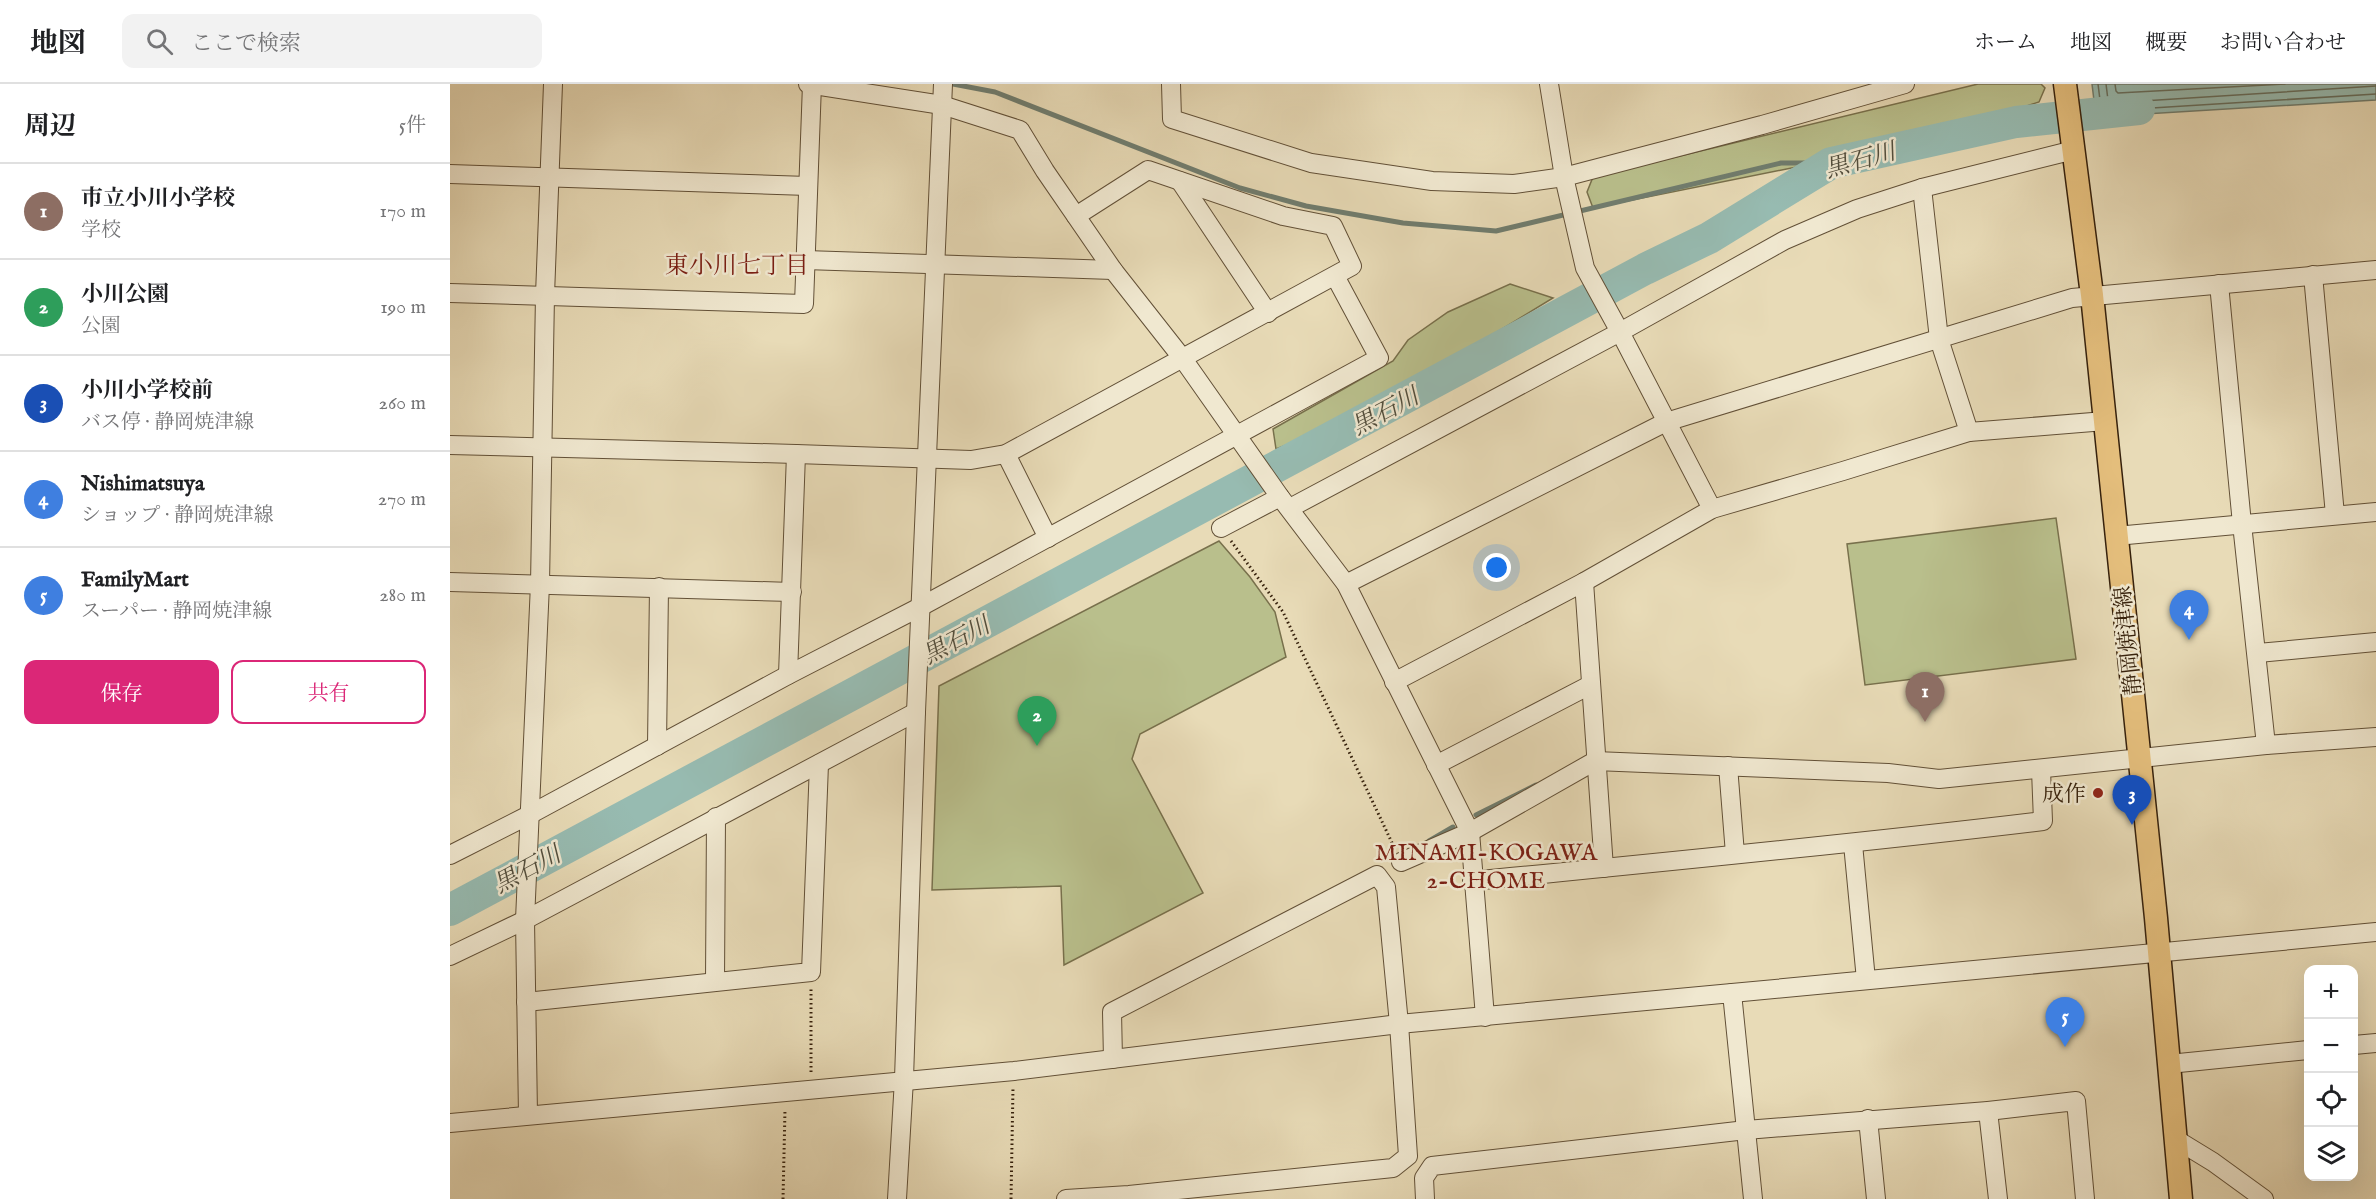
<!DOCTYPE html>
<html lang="ja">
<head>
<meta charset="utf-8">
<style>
	body { margin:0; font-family:"IM FELL English","Noto Serif JP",serif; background:#f2f2f2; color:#202124 }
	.controls { position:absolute; right:18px; bottom:18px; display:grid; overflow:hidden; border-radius:12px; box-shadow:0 6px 24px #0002 }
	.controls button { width:54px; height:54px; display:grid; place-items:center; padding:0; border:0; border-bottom:2px solid #e0e0e0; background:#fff; color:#202124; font:30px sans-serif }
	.you { position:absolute; left:1047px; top:484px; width:21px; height:21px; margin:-15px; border:4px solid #fff; border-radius:50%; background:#1a73e8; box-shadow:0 0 0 9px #1a73e833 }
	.badge { display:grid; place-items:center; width:39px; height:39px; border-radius:50%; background:#db2777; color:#fff; font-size:20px; font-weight:700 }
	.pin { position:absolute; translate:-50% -50px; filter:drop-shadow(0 2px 3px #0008) }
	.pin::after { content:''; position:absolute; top:32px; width:21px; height:18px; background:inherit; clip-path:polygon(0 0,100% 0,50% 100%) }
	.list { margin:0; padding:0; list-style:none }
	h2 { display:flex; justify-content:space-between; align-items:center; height:78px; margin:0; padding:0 24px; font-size:26px }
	h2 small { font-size:20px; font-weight:400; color:#757577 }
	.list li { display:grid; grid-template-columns:39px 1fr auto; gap:18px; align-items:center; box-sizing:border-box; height:96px; padding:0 24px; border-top:2px solid #e0e0e0 }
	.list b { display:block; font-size:22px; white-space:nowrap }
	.list p { margin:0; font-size:20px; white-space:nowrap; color:#757577 }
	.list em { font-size:20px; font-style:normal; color:#757577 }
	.actions { display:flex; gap:12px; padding:18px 24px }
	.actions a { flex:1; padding:14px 0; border:2px solid #db2777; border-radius:12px; text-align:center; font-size:21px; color:#db2777 }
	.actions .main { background:#db2777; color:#fff }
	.icon { flex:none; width:33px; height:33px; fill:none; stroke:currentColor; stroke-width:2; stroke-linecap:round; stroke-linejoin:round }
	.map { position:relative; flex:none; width:1926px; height:1115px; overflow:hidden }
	header { display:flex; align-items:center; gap:36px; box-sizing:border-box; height:84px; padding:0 30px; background:#fff; border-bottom:2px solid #e0e0e0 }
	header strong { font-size:28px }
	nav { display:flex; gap:33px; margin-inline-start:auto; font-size:21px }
	.search { width:420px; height:54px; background:#f2f2f2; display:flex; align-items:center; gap:15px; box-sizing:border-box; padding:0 21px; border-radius:12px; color:#757577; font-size:22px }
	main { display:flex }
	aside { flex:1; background:#fff }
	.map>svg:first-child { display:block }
	.green { fill:#b9bf8c; stroke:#78704c; stroke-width:1.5 }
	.water { fill:#97bbb1; stroke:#707d6f; stroke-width:1.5 }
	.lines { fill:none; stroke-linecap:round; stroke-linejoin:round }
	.shore { stroke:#666e5e; stroke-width:1.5 }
	.stream { stroke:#707d6f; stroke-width:5 }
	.river { stroke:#97bbb1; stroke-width:32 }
	.minor-casing { stroke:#625037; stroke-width:20 }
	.major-casing { stroke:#36210c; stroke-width:25 }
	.path { stroke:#36210c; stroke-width:3; stroke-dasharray:1.5 3; stroke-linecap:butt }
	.minor { stroke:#f0e8d0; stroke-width:18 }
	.major { stroke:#e4be7c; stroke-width:22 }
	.poi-dot { fill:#8f2418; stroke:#f0e8d0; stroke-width:2 }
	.labels { text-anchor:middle; stroke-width:5; stroke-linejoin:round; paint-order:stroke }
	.street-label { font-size:22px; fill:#36210c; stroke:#f0e8d0 }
	.poi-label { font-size:22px; fill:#36210c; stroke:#f0e8d0; text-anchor:end }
	.water-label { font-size:24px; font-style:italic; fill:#534f3e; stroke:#f0e8d0 }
	.neighbourhood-label { font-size:24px; fill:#7a1f14; stroke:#f0e8d0 }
</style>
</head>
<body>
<header>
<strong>地図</strong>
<div class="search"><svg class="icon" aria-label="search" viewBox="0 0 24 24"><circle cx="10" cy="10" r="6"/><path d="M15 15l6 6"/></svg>ここで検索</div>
<nav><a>ホーム</a><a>地図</a><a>概要</a><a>お問い合わせ</a></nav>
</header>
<main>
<aside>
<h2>周辺<small>5件</small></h2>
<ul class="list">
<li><span class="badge" style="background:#8d6e63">1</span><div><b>市立小川小学校</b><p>学校</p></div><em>170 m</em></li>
<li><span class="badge" style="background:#2e9e5b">2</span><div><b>小川公園</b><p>公園</p></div><em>190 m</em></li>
<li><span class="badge" style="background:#1a4fb4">3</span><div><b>小川小学校前</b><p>バス停 · 静岡焼津線</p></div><em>260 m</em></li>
<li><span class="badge" style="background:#3f7fe0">4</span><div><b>Nishimatsuya</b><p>ショップ · 静岡焼津線</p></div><em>270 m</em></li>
<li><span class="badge" style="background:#3f7fe0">5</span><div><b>FamilyMart</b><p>スーパー · 静岡焼津線</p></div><em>280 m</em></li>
</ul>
<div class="actions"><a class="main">保存</a><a>共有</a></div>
</aside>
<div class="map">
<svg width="1926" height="1115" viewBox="0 0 1926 1115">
	<rect width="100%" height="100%" fill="#e8dbb7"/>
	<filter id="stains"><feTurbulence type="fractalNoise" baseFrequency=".00333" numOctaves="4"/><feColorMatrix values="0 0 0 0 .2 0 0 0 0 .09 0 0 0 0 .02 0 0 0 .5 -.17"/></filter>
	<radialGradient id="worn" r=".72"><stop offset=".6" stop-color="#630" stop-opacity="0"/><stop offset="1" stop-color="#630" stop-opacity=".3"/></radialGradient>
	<g class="green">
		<path d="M1528,0H1591L1595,4L1589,18L1465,59L1143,124L1137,108L1143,93Z"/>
		<path d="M1060,200L1103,214L1008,272L871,348L826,365L823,345L943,277L958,256L998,228Z"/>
		<path d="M1606,434L1626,575L1415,601L1397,460Z"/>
		<path d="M769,457L800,493L825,528L836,573L690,650L682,675L753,809L614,881L611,802L482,806L489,602Z"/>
	</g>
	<path class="water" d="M1642,0H1926V16L1646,33Z"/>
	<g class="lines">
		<g class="shore">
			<path d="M1648,0L1651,24L1654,27L1926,10"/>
			<path d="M1656,0L1658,16L1661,19L1926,2"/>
			<path d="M1665,0L1666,7L1668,9L1835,0"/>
		</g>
		<g class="stream">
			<path d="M503,0L545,8L790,104L856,122L953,139L1046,147L1331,79H1381"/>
			<path d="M1026,731L1086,701"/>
			<path d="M979,757L1003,743"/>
		</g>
		<path class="river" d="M0,826L1195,185L1259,154L1381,79L1566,38L1689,25"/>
		<g class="minor-casing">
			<g id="minor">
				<path d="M358,0L492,21L570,46L595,87L663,186L733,275L830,413L896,500L1020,748L1035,933"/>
				<path d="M721,0L722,35L861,79L982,97L1064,100L1114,93L1312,41L1455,0"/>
				<path d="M1099,0L1114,93L1135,184L1170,248L1262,425"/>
				<path d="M0,90L358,102"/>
				<path d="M730,97L818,229"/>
				<path d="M1472,104L1489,255L1519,348"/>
				<path d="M355,176L663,186"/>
				<path d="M1863,191L1885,431"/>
				<path d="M1769,200L1792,440L1816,661"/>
				<path d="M0,209L354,220L362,0"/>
				<path d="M0,361L346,370L521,376L556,370L902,182L883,142L833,132L698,86L626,132"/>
				<path d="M556,370L598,454"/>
				<path d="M840,424L1170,248L1335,156L1407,125L1472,104L1624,66"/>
				<path d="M771,444L830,413"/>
				<path d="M1666,452L1926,428"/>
				<path d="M0,498L342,508"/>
				<path d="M1134,498L1154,784"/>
				<path d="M896,500L1216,338L1622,214L1926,186"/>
				<path d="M1808,569L1926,558"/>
				<path d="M338,591L346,370"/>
				<path d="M944,598L1134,498L1262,425L1393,387L1519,348L1655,337"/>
				<path d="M207,662L209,503"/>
				<path d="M986,681L1140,601"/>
				<path d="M1278,682L1285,770"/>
				<path d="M1403,760L1416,896"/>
				<path d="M0,771L79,731L338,591L472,522L929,274L885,192"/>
				<path d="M951,778L1020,748L1145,677L1438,689L1489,695L1816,661L1926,653"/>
				<path d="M1022,797C1213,778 1403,760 1593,737L1591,686"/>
				<path d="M0,872L75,836L466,628"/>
				<path d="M265,897L266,733"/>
				<path d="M1282,909L1926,848"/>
				<path d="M76,918L361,888L369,680"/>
				<path d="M1904,961L1926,959"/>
				<path d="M1719,980L1858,966"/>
				<path d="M1538,1027L1548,1115"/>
				<path d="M78,1031L75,836L90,500L95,211L103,0"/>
				<path d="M1418,1035L1426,1115"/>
				<path d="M0,1039L564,987L949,940L1282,909L1303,1115"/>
				<path d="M1727,1056L1763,1078L1814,1115"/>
				<path d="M447,1115L454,995L466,628L493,0"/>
				<path d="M616,1115L679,1111L943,1084L958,1072L949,940L936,803L927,791L662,928L663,975"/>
				<path d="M975,1115L974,1094L982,1082L1296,1046L1538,1027L1626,1017L1635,1115"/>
			</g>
		</g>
		<g class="major-casing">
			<path id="major" d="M1615,0L1642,211L1706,834L1731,1115"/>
		</g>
		<g class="path">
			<path d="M781,457L833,528L944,763"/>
			<path d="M361,988V904"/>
			<path d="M333,1115L335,1025"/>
			<path d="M561,1115L563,1003"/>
		</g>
		<use href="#minor" class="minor"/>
		<use href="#major" class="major"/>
	</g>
	<circle class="poi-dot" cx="1648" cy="709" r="6"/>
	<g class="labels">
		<g class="street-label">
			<text transform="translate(1677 557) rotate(-96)" y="8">静岡焼津線</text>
		</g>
		<g class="poi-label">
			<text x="1636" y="717">成作</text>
		</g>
		<g class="water-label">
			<text transform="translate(1410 76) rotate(-16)" y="8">黒石川</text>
			<text transform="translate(935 327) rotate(-28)" y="8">黒石川</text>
			<text transform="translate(506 556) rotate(-28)" y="8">黒石川</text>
			<text transform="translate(77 785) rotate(-28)" y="8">黒石川</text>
		</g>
		<g class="neighbourhood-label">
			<text x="287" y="189">東小川七丁目</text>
			<text x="1036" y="776">MINAMI-KOGAWA<tspan x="1036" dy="28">2-CHOME</tspan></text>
		</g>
	</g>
	<rect width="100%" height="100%" filter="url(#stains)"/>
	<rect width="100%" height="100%" fill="url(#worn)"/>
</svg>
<div class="controls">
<button>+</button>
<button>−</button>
<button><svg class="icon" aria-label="locate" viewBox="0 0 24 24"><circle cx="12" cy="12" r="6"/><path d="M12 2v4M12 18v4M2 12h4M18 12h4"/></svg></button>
<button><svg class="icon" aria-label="layers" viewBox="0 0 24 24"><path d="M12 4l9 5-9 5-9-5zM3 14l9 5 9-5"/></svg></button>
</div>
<div class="you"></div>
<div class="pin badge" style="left:1475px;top:638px;background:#8d6e63">1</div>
<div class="pin badge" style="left:587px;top:662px;background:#2e9e5b">2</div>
<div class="pin badge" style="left:1682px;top:741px;background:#1a4fb4">3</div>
<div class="pin badge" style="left:1739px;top:556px;background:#3f7fe0">4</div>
<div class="pin badge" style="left:1615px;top:963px;background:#3f7fe0">5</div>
</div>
</main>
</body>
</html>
